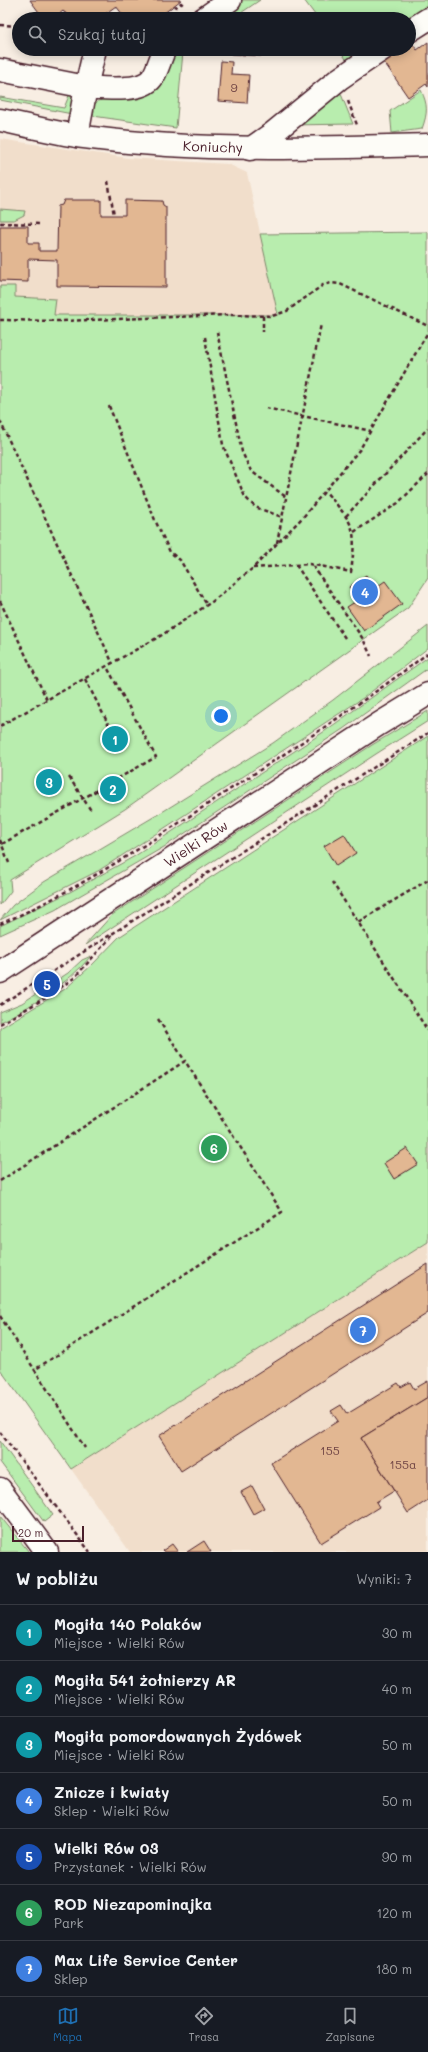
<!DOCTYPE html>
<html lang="pl">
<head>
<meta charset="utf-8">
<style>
	body { margin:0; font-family:Mali,sans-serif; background:#20242c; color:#f1f3f6 }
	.scale { position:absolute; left:12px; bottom:10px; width:72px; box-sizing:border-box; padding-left:4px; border:2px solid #4a1f2b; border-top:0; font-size:11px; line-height:14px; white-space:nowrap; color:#4a1f2b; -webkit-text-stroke:3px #fdfcf7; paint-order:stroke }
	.you { position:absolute; left:221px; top:716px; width:14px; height:14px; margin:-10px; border:3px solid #fff; border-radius:50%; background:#1a73e8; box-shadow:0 0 0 6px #1a73e833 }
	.badge { display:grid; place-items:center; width:26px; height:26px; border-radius:50%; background:#1f6fb2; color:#fff; font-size:13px; font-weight:700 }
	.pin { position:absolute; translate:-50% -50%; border:2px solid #fff; box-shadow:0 1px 4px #0006 }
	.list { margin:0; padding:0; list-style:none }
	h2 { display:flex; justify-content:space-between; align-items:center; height:52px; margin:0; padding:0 16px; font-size:17px }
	h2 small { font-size:13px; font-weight:400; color:#9ea1a6 }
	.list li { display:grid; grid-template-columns:26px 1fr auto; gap:12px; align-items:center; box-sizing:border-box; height:56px; padding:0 16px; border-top:1px solid #363941 }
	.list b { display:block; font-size:15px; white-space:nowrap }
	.list p { margin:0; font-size:13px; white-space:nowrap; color:#9ea1a6 }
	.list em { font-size:13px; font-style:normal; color:#9ea1a6 }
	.icon { flex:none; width:22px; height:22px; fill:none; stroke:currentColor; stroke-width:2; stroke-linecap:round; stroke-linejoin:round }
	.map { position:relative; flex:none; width:428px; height:1552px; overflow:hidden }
	.search { position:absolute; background:#171b24; box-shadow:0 2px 10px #0003; left:12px; right:12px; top:12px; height:44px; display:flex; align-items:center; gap:10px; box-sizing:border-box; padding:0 14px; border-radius:22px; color:#9ea1a6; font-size:15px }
	.sheet { height:444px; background:#171b24 }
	nav { display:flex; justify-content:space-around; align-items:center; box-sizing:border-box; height:56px; border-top:1px solid #363941; background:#171b24; font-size:11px; color:#9ea1a6 }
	nav a { display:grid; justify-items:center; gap:2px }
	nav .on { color:#1f6fb2 }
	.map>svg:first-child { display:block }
	.built { fill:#f1decb }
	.green { fill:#b8edae; stroke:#81866c }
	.building { fill:#e2b792; stroke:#4a1f2b }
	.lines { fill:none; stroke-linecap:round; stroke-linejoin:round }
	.minor-casing { stroke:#4a1f2b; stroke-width:25 }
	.tertiary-casing { stroke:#4a1f2b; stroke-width:25 }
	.primary-casing { stroke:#4a1f2b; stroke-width:25 }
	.path { stroke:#4a1f2b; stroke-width:2.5; stroke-dasharray:4 3; stroke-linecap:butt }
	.minor { stroke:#fdfcf7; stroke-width:22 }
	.tertiary { stroke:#fdfcf7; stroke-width:22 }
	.primary { stroke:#fdfcf7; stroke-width:22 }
	.labels { text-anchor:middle; stroke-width:3; stroke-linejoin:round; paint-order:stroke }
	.number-label { font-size:12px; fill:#704545 }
	.street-label { font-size:14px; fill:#4a1f2b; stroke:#fdfcf7 }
</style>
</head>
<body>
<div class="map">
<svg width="428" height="1552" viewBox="0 0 428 1552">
	<rect width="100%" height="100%" fill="#f8eee3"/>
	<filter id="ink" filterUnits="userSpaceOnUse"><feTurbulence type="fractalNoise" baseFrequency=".025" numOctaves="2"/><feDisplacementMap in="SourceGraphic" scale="8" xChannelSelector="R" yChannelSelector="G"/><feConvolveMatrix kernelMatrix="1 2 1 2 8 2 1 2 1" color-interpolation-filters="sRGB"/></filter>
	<g filter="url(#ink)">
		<g class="built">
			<path d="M0,139L128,158L228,164L247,173L278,315L0,316Z"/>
			<path d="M428,1242V1552H130L71,1469Z"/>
		</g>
		<g class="green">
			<path d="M240,0H260L232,19H213Z"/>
			<path d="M304,0H428V9L409,19H318Z"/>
			<path d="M175,49H188L183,52L176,128L86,115C100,84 148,102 165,78C171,70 170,58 175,49Z"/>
			<path d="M339,49H368L348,62Z"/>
			<path d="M339,89L353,124L292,125Z"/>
			<path d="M421,90C428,105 428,112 422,129L392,133L390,111Z"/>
			<path d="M70,93L73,98L72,114L0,100V97L64,108Z"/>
			<path d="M0,209L25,211L24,215L14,220H0Z"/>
			<path d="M428,232V578L408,608L125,809L10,880L11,891L0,905V286H15V297L56,299L54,315H278L260,234Z"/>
			<path d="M428,626V648L363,698L157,833L98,871L0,920L13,905L44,882L162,812L273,743L333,700Z"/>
			<path d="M428,657V668L343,729L164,847L55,910L0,935V926L70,892L135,856L325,731Z"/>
			<path d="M428,711V721L376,754L85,945L112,915L372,745Z"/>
			<path d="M428,736V1242L71,1469L0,1369V1028L65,989L92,965L119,937Z"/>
			<path d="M91,956C68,984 32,1006 0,1022V1012L22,1003L68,973L82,960Z"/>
			<path d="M0,1441L53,1515L44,1522L0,1462Z"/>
			<path d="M0,1516L29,1552H0Z"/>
		</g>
		<g class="building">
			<path d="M30,0H181L163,14L167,19H126L116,6L98,19H73L63,11L53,19H44Z"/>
			<path d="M428,42V87L426,84L408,97L384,62L403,49H409V45L412,43L417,50Z"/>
			<path d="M232,49H262L261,56L231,54Z"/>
			<path d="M221,61L232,62L231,74L249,75L247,103L218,101Z"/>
			<path d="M64,200H101V215H125V200L162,201L163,205L166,207V287L57,286V260L28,259V282L0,281V226H28V243H39V251H57L58,206L62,205Z"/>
			<path d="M366,575L375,588L385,581L402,604L364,631L347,607L358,600L349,587Z"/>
			<path d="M344,834L356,853L336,866L324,846Z"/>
			<path d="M407,1148L418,1164L394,1179L384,1163Z"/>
			<path d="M428,1264V1313L181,1471L159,1436Z"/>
			<path d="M428,1381V1397L361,1438L394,1491L376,1502L379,1507L321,1543L271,1463L338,1421L331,1411L341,1405L347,1414L398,1383L401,1387L410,1382L414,1389Z"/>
			<path d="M428,1397V1500L408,1513L361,1438Z"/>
			<path d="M252,1486L264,1508L253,1514L241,1492Z"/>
			<path d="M204,1541L211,1552H187Z"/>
			<path d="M172,1544L178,1552H163L162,1551Z"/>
		</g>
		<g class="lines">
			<g class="minor-casing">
				<g id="minor">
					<path d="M203,19L230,0"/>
					<path d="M409,31L428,19"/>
					<path d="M0,70L86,87L95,49"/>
					<path id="s1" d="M0,120C30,126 61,135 92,138C204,152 316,148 428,145"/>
					<path d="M77,136L86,87C102,88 141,93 152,78C158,70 160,58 165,49"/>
					<path d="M250,149L273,133L339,79L383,49"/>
				</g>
			</g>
			<g class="tertiary-casing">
				<g id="tertiary">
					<path id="s2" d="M0,972L379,724L428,694"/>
				</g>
			</g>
			<g class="primary-casing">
				<path id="primary" d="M0,1489L47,1552"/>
			</g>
			<g class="path">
				<path d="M174,6L176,7L181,3L184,6"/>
				<path d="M60,19L65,13"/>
				<path d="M0,25L19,26"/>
				<path d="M348,101L357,125"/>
				<path d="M108,181L114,215"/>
				<path d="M0,223L42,224"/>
				<path d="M263,316V332"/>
				<path d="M0,320L61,321L230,315L272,316L287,311L323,285L331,283L340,284L428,326"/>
				<path d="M217,332L242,452L251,471L286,497"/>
				<path d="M205,337L223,445L245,497L255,507L282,517"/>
				<path d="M109,406L155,520L170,552L180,560L207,605"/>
				<path d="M266,408L371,431"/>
				<path d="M0,421L113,664"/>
				<path d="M346,516L428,428"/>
				<path d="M354,532L398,503L428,474"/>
				<path d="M277,543L321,324"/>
				<path d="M296,565L345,638"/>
				<path d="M313,566L363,639L371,656"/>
				<path d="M253,568L309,564L351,572C357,526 355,526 325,491"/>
				<path d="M0,601L47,700"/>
				<path d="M85,679L114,735"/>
				<path d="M0,726L162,635L213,601L253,568L304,516L360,449L428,332"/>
				<path d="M69,777L92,812"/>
				<path d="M0,840L9,863"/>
				<path d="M2,844L156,757L107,667"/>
				<path d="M428,880L358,922L428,1031"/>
				<path d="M332,882L358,922"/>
				<path d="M0,924C82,888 155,839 229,790C297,746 364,702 428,653"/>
				<path d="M0,1005L428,733"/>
				<path d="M158,1019L185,1061"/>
				<path d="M0,1024L47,997L74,978L112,936"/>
				<path d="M0,1181L185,1061L282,1212L34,1370"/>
				<path d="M0,1316L85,1448"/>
				<path d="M0,1432L90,1552"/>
			</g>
			<use href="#minor" class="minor"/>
			<use href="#tertiary" class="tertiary"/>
			<use href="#primary" class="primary"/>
		</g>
	</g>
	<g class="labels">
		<g class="number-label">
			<text x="234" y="92">9</text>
			<text x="330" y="1455">155</text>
			<text x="403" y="1469">155a</text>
		</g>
		<g class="street-label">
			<text dy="5" stroke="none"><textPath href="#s1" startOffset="215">Koniuchy</textPath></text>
			<text dy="5" stroke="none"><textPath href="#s2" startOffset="234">Wielki Rów</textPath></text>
		</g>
	</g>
</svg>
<div class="scale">20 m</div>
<div class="you"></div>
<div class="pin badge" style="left:115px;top:739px;background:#0f9aa8">1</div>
<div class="pin badge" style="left:113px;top:789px;background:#0f9aa8">2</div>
<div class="pin badge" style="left:49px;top:782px;background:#0f9aa8">3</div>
<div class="pin badge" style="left:365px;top:592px;background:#3f7fe0">4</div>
<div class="pin badge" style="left:47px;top:984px;background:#1a4fb4">5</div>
<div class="pin badge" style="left:214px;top:1148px;background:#2e9e5b">6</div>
<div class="pin badge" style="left:363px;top:1330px;background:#3f7fe0">7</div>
<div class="search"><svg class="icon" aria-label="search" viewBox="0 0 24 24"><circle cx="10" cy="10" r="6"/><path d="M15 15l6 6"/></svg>Szukaj tutaj</div>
</div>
<section class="sheet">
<h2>W pobliżu<small>Wyniki: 7</small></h2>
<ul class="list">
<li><span class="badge" style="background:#0f9aa8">1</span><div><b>Mogiła 140 Polaków</b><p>Miejsce · Wielki Rów</p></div><em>30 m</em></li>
<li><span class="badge" style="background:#0f9aa8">2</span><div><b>Mogiła 541 żołnierzy AR</b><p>Miejsce · Wielki Rów</p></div><em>40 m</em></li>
<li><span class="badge" style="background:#0f9aa8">3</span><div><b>Mogiła pomordowanych Żydówek</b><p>Miejsce · Wielki Rów</p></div><em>50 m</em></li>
<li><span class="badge" style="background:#3f7fe0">4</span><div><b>Znicze i kwiaty</b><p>Sklep · Wielki Rów</p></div><em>50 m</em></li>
<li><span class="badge" style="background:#1a4fb4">5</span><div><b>Wielki Rów 03</b><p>Przystanek · Wielki Rów</p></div><em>90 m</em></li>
<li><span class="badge" style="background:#2e9e5b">6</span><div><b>ROD Niezapominajka</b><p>Park</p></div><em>120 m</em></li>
<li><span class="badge" style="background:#3f7fe0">7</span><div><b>Max Life Service Center</b><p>Sklep</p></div><em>180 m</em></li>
</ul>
</section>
<nav>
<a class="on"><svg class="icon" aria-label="map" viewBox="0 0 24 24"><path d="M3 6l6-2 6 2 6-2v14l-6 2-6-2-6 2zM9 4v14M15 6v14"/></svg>Mapa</a>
<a><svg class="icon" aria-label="directions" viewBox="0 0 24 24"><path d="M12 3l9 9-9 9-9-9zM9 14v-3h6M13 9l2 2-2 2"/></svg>Trasa</a>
<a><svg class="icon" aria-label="saved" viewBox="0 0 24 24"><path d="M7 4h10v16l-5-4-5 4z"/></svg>Zapisane</a>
</nav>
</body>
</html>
